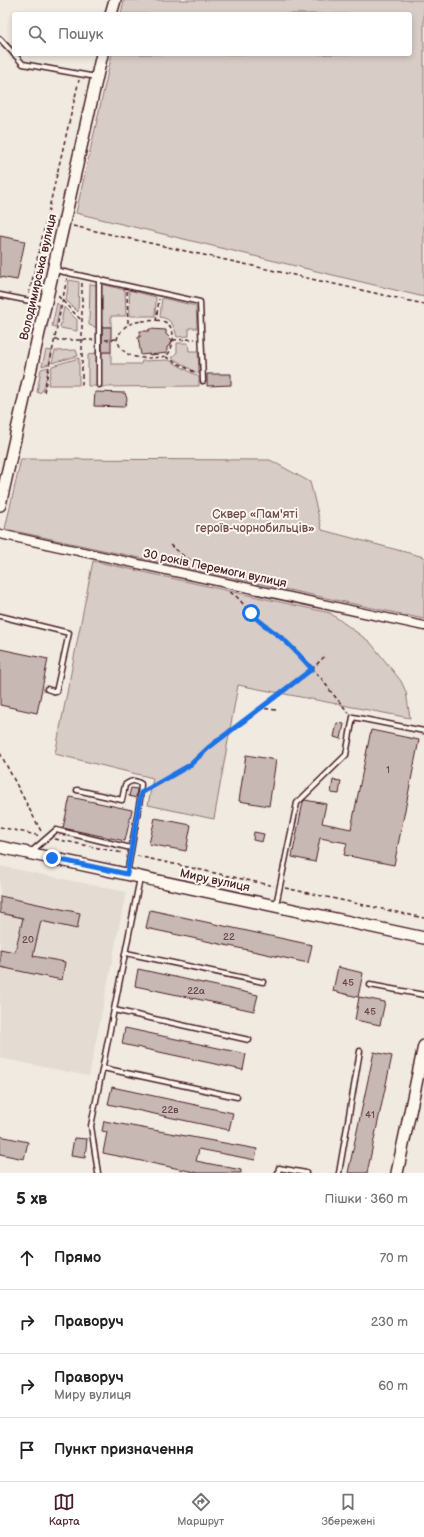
<!DOCTYPE html>
<html lang="uk">
<head>
<meta charset="utf-8">
<style>
	body { margin:0; font-family:"Balsamiq Sans",sans-serif; background:#f6f6f6; color:#202124 }
	.stop { position:absolute; width:12px; height:12px; margin:-9px; border:3px solid #1a73e8; border-radius:50%; background:#fff }
	.stop.end { background:#1a73e8; border-color:#fff; box-shadow:0 1px 4px #0008 }
	.list { margin:0; padding:0; list-style:none }
	h2 { display:flex; justify-content:space-between; align-items:center; height:52px; margin:0; padding:0 16px; font-size:17px }
	h2 small { font-size:13px; font-weight:400; color:#757577 }
	.list li { display:grid; grid-template-columns:26px 1fr auto; gap:12px; align-items:center; box-sizing:border-box; height:64px; padding:0 16px; border-top:1px solid #e0e0e0 }
	.list b { display:block; font-size:15px; white-space:nowrap }
	.list p { margin:0; font-size:13px; white-space:nowrap; color:#757577 }
	.list em { font-size:13px; font-style:normal; color:#757577 }
	.icon { flex:none; width:22px; height:22px; fill:none; stroke:currentColor; stroke-width:2; stroke-linecap:round; stroke-linejoin:round }
	.map { position:relative; flex:none; width:424px; height:1173px; overflow:hidden }
	.search { position:absolute; background:#fff; box-shadow:0 2px 6px #0003; left:12px; right:12px; top:12px; height:44px; display:flex; align-items:center; gap:10px; box-sizing:border-box; padding:0 14px; border-radius:4px; color:#757577; font-size:15px }
	.sheet { height:308px; background:#fff }
	nav { display:flex; justify-content:space-around; align-items:center; box-sizing:border-box; height:56px; border-top:1px solid #e0e0e0; background:#fff; font-size:11px; color:#757577 }
	nav a { display:grid; justify-items:center; gap:2px }
	nav .on { color:#4a1f2b }
	.map>svg:first-child { display:block }
	.built { fill:#e4dbd2 }
	.green { fill:#d8ccc6; stroke:#917678 }
	.building { fill:#c8b8b3; stroke:#4a1f2b }
	.lines { fill:none; stroke-linecap:round; stroke-linejoin:round }
	.lane-casing { stroke:#4a1f2b; stroke-width:7 }
	.street-casing { stroke:#4a1f2b; stroke-width:11 }
	.secondary-casing { stroke:#4a1f2b; stroke-width:14 }
	.path { stroke:#4a1f2b; stroke-width:1.5; stroke-dasharray:4 3; stroke-linecap:butt }
	.lane { stroke:#fbf7ec; stroke-width:4 }
	.street { stroke:#fbf7ec; stroke-width:8 }
	.secondary { stroke:#fbf7ec; stroke-width:11 }
	.route { stroke:#1a73e8; stroke-width:5 }
	.labels { text-anchor:middle; stroke-width:4; stroke-linejoin:round; paint-order:stroke }
	.number-label { font-size:10px; fill:#6a454d }
	.street-label { font-size:12px; fill:#4a1f2b; stroke:#fbf7ec }
	.park-label { font-size:12px; fill:#6e4a52; stroke:#fbf7ec }
</style>
</head>
<body>
<div class="map">
<svg width="424" height="1173" viewBox="0 0 424 1173">
	<rect width="100%" height="100%" fill="#f0eae0"/>
	<filter id="ink" filterUnits="userSpaceOnUse"><feTurbulence type="fractalNoise" baseFrequency=".025" numOctaves="2"/><feDisplacementMap in="SourceGraphic" scale="8" xChannelSelector="R" yChannelSelector="G"/><feConvolveMatrix kernelMatrix="1 2 1 2 8 2 1 2 1" color-interpolation-filters="sRGB"/></filter>
	<g filter="url(#ink)">
		<path class="built" d="M0,866L126,892L89,1076L0,1058Z"/>
		<g class="green">
			<path d="M124,0H424V297L76,213L112,54H410V14H121Z"/>
			<path d="M69,280L79,282L78,312L66,300Z"/>
			<path d="M90,284L97,285L98,328L89,325Z"/>
			<path d="M101,284L125,290L126,316H111V327H101Z"/>
			<path d="M129,290L156,297L155,316H130Z"/>
			<path d="M162,298L196,306L197,328H189V336L177,337C174,326 172,319 160,317Z"/>
			<path d="M57,303L60,306L56,327L52,326Z"/>
			<path d="M64,307L77,320V331L60,328Z"/>
			<path d="M177,343H188L189,351H198L199,374L172,358L177,352Z"/>
			<path d="M46,350L52,351L49,364L42,366Z"/>
			<path d="M76,350L78,356L52,363L55,351Z"/>
			<path d="M98,352L97,386H88V355Z"/>
			<path d="M101,352H111V364H141L142,361L169,360L199,377V386L101,387Z"/>
			<path d="M79,358V385H48L52,366Z"/>
			<path d="M49,367L44,388L41,392L38,393L37,392L41,369Z"/>
			<path d="M21,459L270,460L310,482L322,530L424,557V619L5,529Z"/>
			<path d="M93,561L330,613L370,642L401,681L406,692L410,718L238,685L214,819L148,805L153,778L55,754Z"/>
		</g>
		<g class="building">
			<path d="M0,236L25,241L17,280L0,277Z"/>
			<rect x="102" y="327" width="9" height="25"/>
			<path d="M149,329L166,330V334L172,340L171,344L167,347V353L150,355V354L141,355L138,337H140V331H149Z"/>
			<path d="M207,374H231V385L207,386Z"/>
			<path d="M95,392L125,393L127,399L126,403L124,407L94,406Z"/>
			<path d="M0,649L48,659L37,713L0,705Z"/>
			<path d="M337,723L344,724L341,739L334,737Z"/>
			<path d="M371,730L419,740L394,865L344,855L347,843L320,838L315,862L292,857L303,802L305,800L326,804L322,823L351,829Z"/>
			<path d="M246,755L276,760L269,806L239,801Z"/>
			<path d="M333,780L341,781L339,794L331,793Z"/>
			<path d="M131,788L137,789L136,798L129,796Z"/>
			<path d="M70,797L132,810L125,841L63,828Z"/>
			<path d="M155,818L191,825L186,851L149,844Z"/>
			<path d="M254,832L264,834L262,842L253,840Z"/>
			<path d="M0,896L80,913L77,929L41,921L33,956L65,962L62,980L0,967V949L15,952L23,918L0,913Z"/>
			<path d="M150,910L312,945L308,963L146,928Z"/>
			<path d="M338,967L363,973L358,997L333,991Z"/>
			<path d="M138,969L258,995L254,1011L135,986Z"/>
			<path d="M359,997L385,1002L380,1025L355,1020Z"/>
			<path d="M125,1028L246,1054L243,1070L122,1044Z"/>
			<path d="M374,1052L392,1056L367,1173H348Z"/>
			<path d="M112,1087L233,1113L229,1130L108,1104Z"/>
			<path d="M104,1121L257,1149L255,1160L199,1149L196,1161L241,1170V1173H199L103,1153L107,1132L102,1131Z"/>
			<path d="M0,1136L28,1142L24,1159L0,1154Z"/>
			<path d="M74,1138L87,1139L85,1158L71,1156Z"/>
		</g>
		<g class="lines">
			<g class="lane-casing">
				<g id="lane">
					<path d="M0,39L14,54"/>
					<path d="M14,54L23,64L96,77"/>
					<path d="M55,270L200,302L203,381"/>
					<path d="M99,279V385"/>
					<path d="M0,295L45,304"/>
					<path d="M0,616L69,633L56,692L47,689"/>
					<path d="M77,790L122,800L125,785C131,780 135,780 141,784L140,799L127,874"/>
					<path d="M32,851L56,830L131,848"/>
					<path d="M276,905L297,803L346,755L353,717L424,731"/>
					<path d="M126,953L263,982"/>
					<path d="M370,985L424,995"/>
					<path d="M114,1010L249,1040"/>
					<path d="M103,1068L237,1097"/>
					<path d="M98,1173L91,1126L140,878"/>
					<path d="M278,1173L279,1168L306,1173"/>
					<path d="M339,1173L360,1051"/>
				</g>
			</g>
			<g class="street-casing">
				<path id="street" d="M0,534L424,626"/>
			</g>
			<g class="secondary-casing">
				<g id="secondary">
					<path d="M111,14L115,0"/>
					<path d="M0,505L102,54"/>
					<path d="M0,847L424,938"/>
					<path d="M397,1173L424,1046"/>
				</g>
			</g>
			<g class="path">
				<path d="M73,226L424,304"/>
				<path d="M127,291L128,323"/>
				<path d="M29,294L79,80"/>
				<path d="M58,296L82,321"/>
				<path d="M142,321C149,321 159,319 165,322C177,328 174,347 167,356C148,359 123,362 117,339C122,326 129,323 142,321Z"/>
				<path d="M156,321L159,299"/>
				<path d="M55,340H93"/>
				<path d="M105,340L117,339"/>
				<path d="M173,340L195,339"/>
				<path d="M166,357L196,373"/>
				<path d="M82,385V281"/>
				<path d="M44,392L67,278"/>
				<path d="M170,545L185,557L208,570"/>
				<path d="M230,592L237,597L258,621L266,626L285,641L301,656L321,678L332,693L349,713"/>
				<path d="M276,710L262,708L312,669L324,657"/>
				<path d="M0,753L42,833"/>
				<path d="M146,790L190,765L208,748L262,708"/>
				<path d="M0,827L41,836"/>
				<path d="M55,839L123,853"/>
				<path d="M137,856L274,886"/>
				<path d="M285,888L424,918"/>
			</g>
			<use href="#lane" class="lane"/>
			<use href="#street" class="street"/>
			<use href="#secondary" class="secondary"/>
		</g>
	</g>
	<g class="lines" filter="url(#ink)">
		<path class="route" d="M52,858L127,874L141,793L190,765L208,748L312,669C303,659 293,648 283,639C272,630 260,623 251,613"/>
	</g>
	<g class="labels">
		<g class="number-label">
			<text x="388" y="773">1</text>
			<text x="229" y="940">22</text>
			<text x="28" y="943">20</text>
			<text x="348" y="986">45</text>
			<text x="196" y="994">22а</text>
			<text x="370" y="1015">45</text>
			<text x="170" y="1113">22в</text>
			<text x="370" y="1118">41</text>
		</g>
		<g class="street-label">
			<text transform="translate(38 277) rotate(-77)" y="4">Володимирська вулиця</text>
			<text transform="translate(215 568) rotate(12)" y="4">30 років Перемоги вулиця</text>
			<text transform="translate(215 880) rotate(12)" y="4">Миру вулиця</text>
		</g>
		<g class="park-label">
			<text x="255" y="518">Сквер «Пам'яті<tspan x="255" dy="14">героїв-чорнобильців»</tspan></text>
		</g>
	</g>
</svg>
<div class="stop" style="left:251px;top:613px"></div>
<div class="stop end" style="left:52px;top:858px"></div>
<div class="search"><svg class="icon" aria-label="search" viewBox="0 0 24 24"><circle cx="10" cy="10" r="6"/><path d="M15 15l6 6"/></svg>Пошук</div>
</div>
<section class="sheet">
<h2>5 хв<small>Пішки · 360 m</small></h2>
<ul class="list">
<li><svg class="icon" aria-label="ahead" viewBox="0 0 24 24"><path d="M12 20V5M6 11l6-6 6 6"/></svg><div><b>Прямо</b></div><em>70 m</em></li>
<li><svg class="icon" aria-label="right" viewBox="0 0 24 24"><path d="M7 20v-9h11M14 6l5 5-5 5"/></svg><div><b>Праворуч</b></div><em>230 m</em></li>
<li><svg class="icon" aria-label="right" viewBox="0 0 24 24"><path d="M7 20v-9h11M14 6l5 5-5 5"/></svg><div><b>Праворуч</b><p>Миру вулиця</p></div><em>60 m</em></li>
<li><svg class="icon" aria-label="arrive" viewBox="0 0 24 24"><path d="M6 21V4h12l-3 4 3 4H6"/></svg><div><b>Пункт призначення</b></div></li>
</ul>
</section>
<nav>
<a class="on"><svg class="icon" aria-label="map" viewBox="0 0 24 24"><path d="M3 6l6-2 6 2 6-2v14l-6 2-6-2-6 2zM9 4v14M15 6v14"/></svg>Карта</a>
<a><svg class="icon" aria-label="directions" viewBox="0 0 24 24"><path d="M12 3l9 9-9 9-9-9zM9 14v-3h6M13 9l2 2-2 2"/></svg>Маршрут</a>
<a><svg class="icon" aria-label="saved" viewBox="0 0 24 24"><path d="M7 4h10v16l-5-4-5 4z"/></svg>Збережені</a>
</nav>
</body>
</html>
